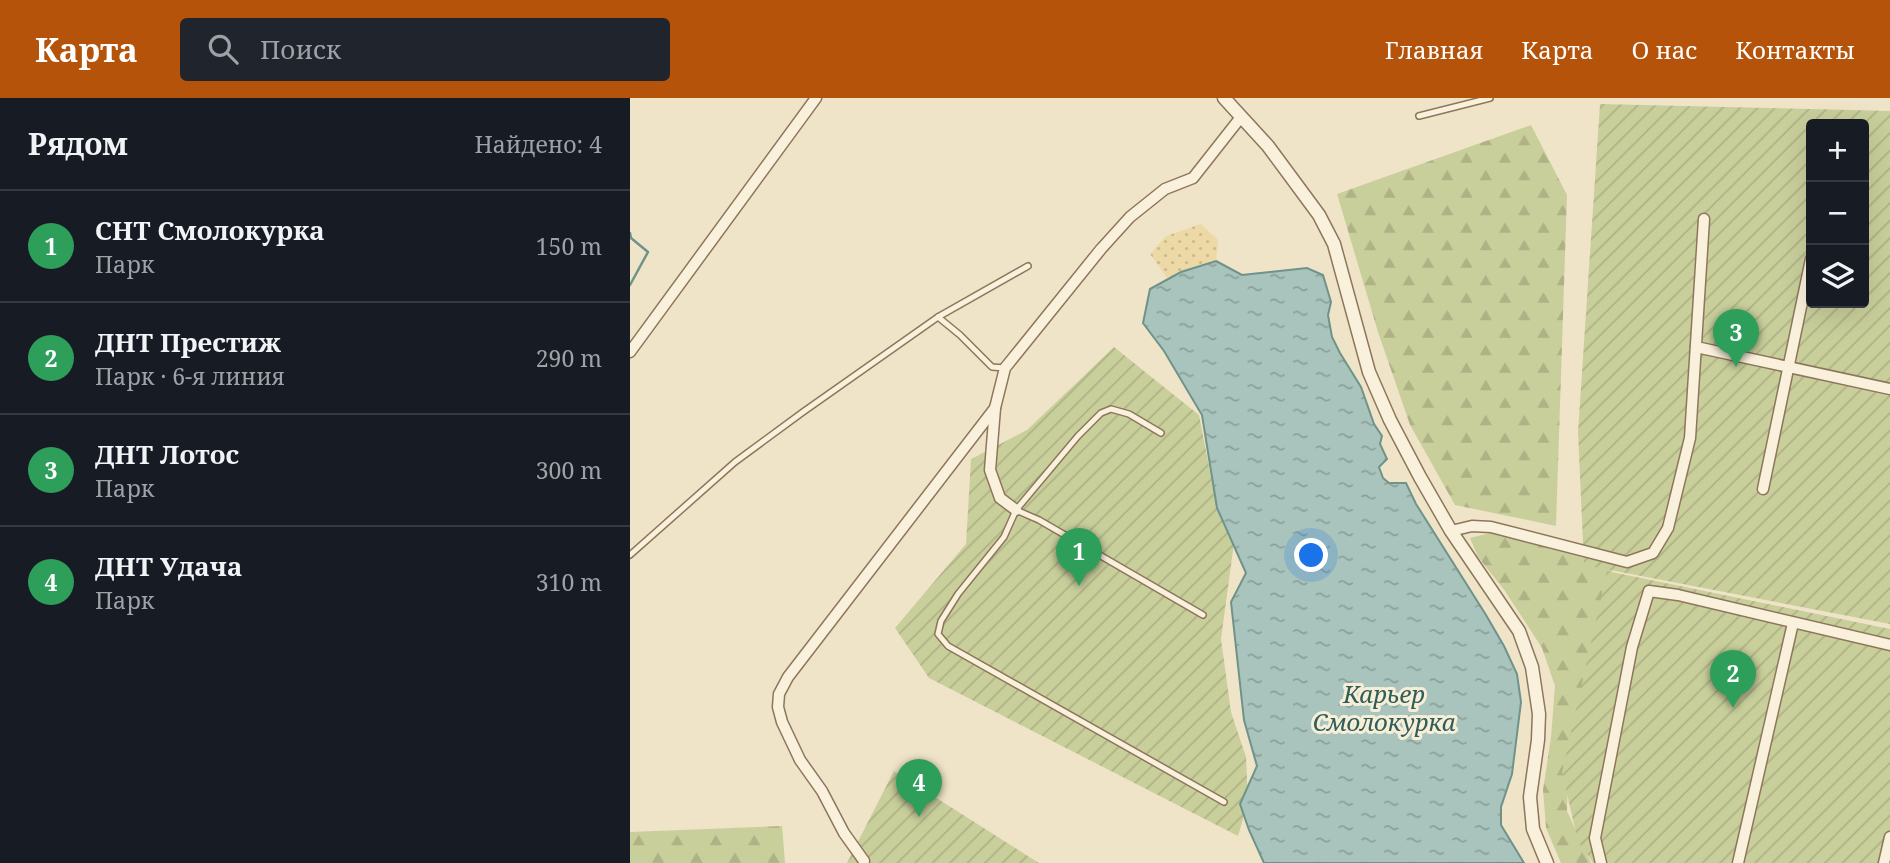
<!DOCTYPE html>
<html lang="ru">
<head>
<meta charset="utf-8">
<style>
	body { margin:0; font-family:"Noto Serif",serif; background:#20242c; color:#f1f3f6 }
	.controls { position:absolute; right:21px; top:21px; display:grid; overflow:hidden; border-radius:7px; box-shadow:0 7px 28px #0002 }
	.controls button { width:63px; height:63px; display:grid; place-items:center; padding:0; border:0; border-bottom:2px solid #363941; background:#171b24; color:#f1f3f6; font:35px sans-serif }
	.you { position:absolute; left:682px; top:458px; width:24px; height:24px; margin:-18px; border:5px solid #fff; border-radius:50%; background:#1a73e8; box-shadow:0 0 0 10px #1a73e833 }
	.badge { display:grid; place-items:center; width:46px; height:46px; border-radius:50%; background:#b45309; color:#fff; font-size:23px; font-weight:700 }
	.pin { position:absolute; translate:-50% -58px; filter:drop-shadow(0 2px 4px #0008) }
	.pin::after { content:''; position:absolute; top:37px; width:24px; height:21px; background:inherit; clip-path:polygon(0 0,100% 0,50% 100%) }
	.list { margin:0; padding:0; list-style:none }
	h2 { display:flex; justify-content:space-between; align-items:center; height:91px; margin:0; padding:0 28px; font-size:30px }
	h2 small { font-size:23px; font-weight:400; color:#9ea1a6 }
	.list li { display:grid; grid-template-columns:46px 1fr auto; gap:21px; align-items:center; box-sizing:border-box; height:112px; padding:0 28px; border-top:2px solid #363941 }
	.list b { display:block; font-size:26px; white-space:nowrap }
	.list p { margin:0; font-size:23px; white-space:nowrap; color:#9ea1a6 }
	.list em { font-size:23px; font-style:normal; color:#9ea1a6 }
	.icon { flex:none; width:38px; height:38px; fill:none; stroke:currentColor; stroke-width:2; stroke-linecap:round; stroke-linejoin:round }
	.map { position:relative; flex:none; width:1260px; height:765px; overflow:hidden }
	header { display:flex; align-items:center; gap:42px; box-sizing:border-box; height:98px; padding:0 35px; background:#b45309; color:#fff }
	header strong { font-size:33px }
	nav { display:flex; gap:38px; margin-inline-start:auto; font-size:24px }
	.search { width:490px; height:63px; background:#20242c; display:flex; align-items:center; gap:18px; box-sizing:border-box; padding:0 24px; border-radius:7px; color:#9ea1a6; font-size:26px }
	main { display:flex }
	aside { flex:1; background:#171b24 }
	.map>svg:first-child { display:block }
	.forest { fill:url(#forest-firs) }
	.sand { fill:url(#sand-dots) }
	.garden { fill:url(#garden-furrows); fill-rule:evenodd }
	.water { fill:url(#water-ripples); stroke:#6f938a; stroke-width:2 }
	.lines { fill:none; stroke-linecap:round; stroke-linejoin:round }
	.stream { stroke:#6f938a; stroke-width:2.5 }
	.service-casing { stroke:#8d765c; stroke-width:8 }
	.minor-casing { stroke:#8d765c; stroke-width:13 }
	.tertiary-casing { stroke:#8d765c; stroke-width:15 }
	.service { stroke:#faf1dc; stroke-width:5 }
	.minor { stroke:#faf1dc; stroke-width:10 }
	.tertiary { stroke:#faf1dc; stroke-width:12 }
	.labels { text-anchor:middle; stroke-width:6; stroke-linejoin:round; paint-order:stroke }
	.water-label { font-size:24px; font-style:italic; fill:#2f5d5a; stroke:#f7eed8 }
</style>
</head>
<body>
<header>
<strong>Карта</strong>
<div class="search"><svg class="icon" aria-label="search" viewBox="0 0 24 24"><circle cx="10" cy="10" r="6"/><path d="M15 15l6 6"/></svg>Поиск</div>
<nav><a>Главная</a><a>Карта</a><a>О нас</a><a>Контакты</a></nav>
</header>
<main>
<aside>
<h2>Рядом<small>Найдено: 4</small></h2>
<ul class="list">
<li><span class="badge" style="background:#2e9e5b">1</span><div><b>СНТ Смолокурка</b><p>Парк</p></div><em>150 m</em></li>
<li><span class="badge" style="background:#2e9e5b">2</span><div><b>ДНТ Престиж</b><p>Парк · 6-я линия</p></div><em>290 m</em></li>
<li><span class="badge" style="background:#2e9e5b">3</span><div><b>ДНТ Лотос</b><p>Парк</p></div><em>300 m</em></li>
<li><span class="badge" style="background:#2e9e5b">4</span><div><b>ДНТ Удача</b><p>Парк</p></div><em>310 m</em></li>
</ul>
</aside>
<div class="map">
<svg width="1260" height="765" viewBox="0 0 1260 765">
	<defs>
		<pattern id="forest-firs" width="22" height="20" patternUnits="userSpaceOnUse" patternTransform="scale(1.75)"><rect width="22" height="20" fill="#c9cf9b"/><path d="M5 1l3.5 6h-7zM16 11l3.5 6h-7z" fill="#aeb285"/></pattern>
		<pattern id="sand-dots" width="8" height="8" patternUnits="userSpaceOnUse" patternTransform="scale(1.75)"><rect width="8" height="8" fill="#ecd9a5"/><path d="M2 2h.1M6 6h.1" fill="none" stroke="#cbbb8e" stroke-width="1.8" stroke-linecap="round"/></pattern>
		<pattern id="garden-furrows" width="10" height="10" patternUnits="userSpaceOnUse" patternTransform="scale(1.75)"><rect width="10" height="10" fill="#c9cf9b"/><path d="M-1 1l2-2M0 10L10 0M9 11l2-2" fill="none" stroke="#aeb285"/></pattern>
		<pattern id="water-ripples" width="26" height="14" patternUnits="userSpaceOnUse" patternTransform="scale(1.75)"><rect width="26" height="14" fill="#a9c4bc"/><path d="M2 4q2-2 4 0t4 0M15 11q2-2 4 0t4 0" fill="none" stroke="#8ba098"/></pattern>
	</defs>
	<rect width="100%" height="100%" fill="#f0e4c8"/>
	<g class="forest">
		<path d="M901,27L937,97L926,428L825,407L780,327L748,234L707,96Z"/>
		<path d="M868,433L920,451L983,467L938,673L937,713L961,765H931L916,730L913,692L921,639L925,588L912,550L875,493L848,459L840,440Z"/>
		<path d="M152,728L155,765H0V734Z"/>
	</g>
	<path class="sand" d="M571,126L588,142L586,163L551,174L538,181L520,156L536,138Z"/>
	<g class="garden">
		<path d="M970,6L1260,13V526L954,467L948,334ZM1181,26H1234V205H1181Z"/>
		<path d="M484,249L569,317L585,399L604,445L591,541L601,614L616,659L618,704L608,738L299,580L265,530L336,446L341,361L397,332Z"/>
		<path d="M977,473L1260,531V765H963L948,743L932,675Z"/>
		<path d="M264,673L409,765H217Z"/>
	</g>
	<path class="water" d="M586,163L612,177L677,170L693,177L701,204L698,217L702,239L710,255L731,289L744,326L752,338L750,346L757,361L749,369L753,380L759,385H776L786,406L856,517L874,548L887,576L891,604L882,676L871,709V727L894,765H634L619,732L610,706L627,668L614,622L601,504L616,475L587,410L572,317L534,253L513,225L520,191L551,174Z"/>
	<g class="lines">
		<path class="stream" d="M0,135L1,140L18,154L0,187"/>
		<g class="service-casing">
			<g id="service">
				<path d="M789,18L860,0"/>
				<path d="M308,219L330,237L362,269L375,270"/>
				<path d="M531,335L499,316L481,311L471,315L448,338L386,412L374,439L328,496L311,523L308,536L318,548L594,704"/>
				<path d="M386,412L409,422L573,517"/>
				<path d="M0,457L105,364L173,314L308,219L398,168"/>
			</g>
		</g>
		<g class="minor-casing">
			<g id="minor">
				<path d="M1066,249L1260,291"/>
				<path d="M0,254L186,0"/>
				<path d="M1133,391L1181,161"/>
				<path d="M386,412L370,400L360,372L365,310L375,270L471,151L500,119L535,91L563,80L611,19"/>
				<path d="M821,433L842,428L861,429L997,464L1023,455L1038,430L1060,340L1074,121"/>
				<path d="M234,763L214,735L192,693L170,662L152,624L148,609L149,596L158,579L365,310"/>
				<path d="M971,765L965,740L1002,549L1019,493L1048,497L1260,547"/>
				<path d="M1108,765L1163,525"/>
				<path d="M1254,765L1260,739"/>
			</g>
		</g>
		<g class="tertiary-casing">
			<path id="tertiary" d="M594,0L638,48L689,117L704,146L739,274L760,322L790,379L821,433L889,533L902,569L909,616L908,642L900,699L903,731L917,765"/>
		</g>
		<use href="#service" class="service"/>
		<use href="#minor" class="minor"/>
		<use href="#tertiary" class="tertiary"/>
	</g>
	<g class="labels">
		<g class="water-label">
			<text x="754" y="605">Карьер<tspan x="754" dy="28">Смолокурка</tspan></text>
		</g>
	</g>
</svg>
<div class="controls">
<button>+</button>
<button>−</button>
<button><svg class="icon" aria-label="layers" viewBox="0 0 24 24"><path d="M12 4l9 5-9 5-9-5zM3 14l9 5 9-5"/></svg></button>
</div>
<div class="you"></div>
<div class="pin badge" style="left:449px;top:488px;background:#2e9e5b">1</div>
<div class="pin badge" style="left:1103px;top:610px;background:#2e9e5b">2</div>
<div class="pin badge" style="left:1106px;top:269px;background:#2e9e5b">3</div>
<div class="pin badge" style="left:289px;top:719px;background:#2e9e5b">4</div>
</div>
</main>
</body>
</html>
